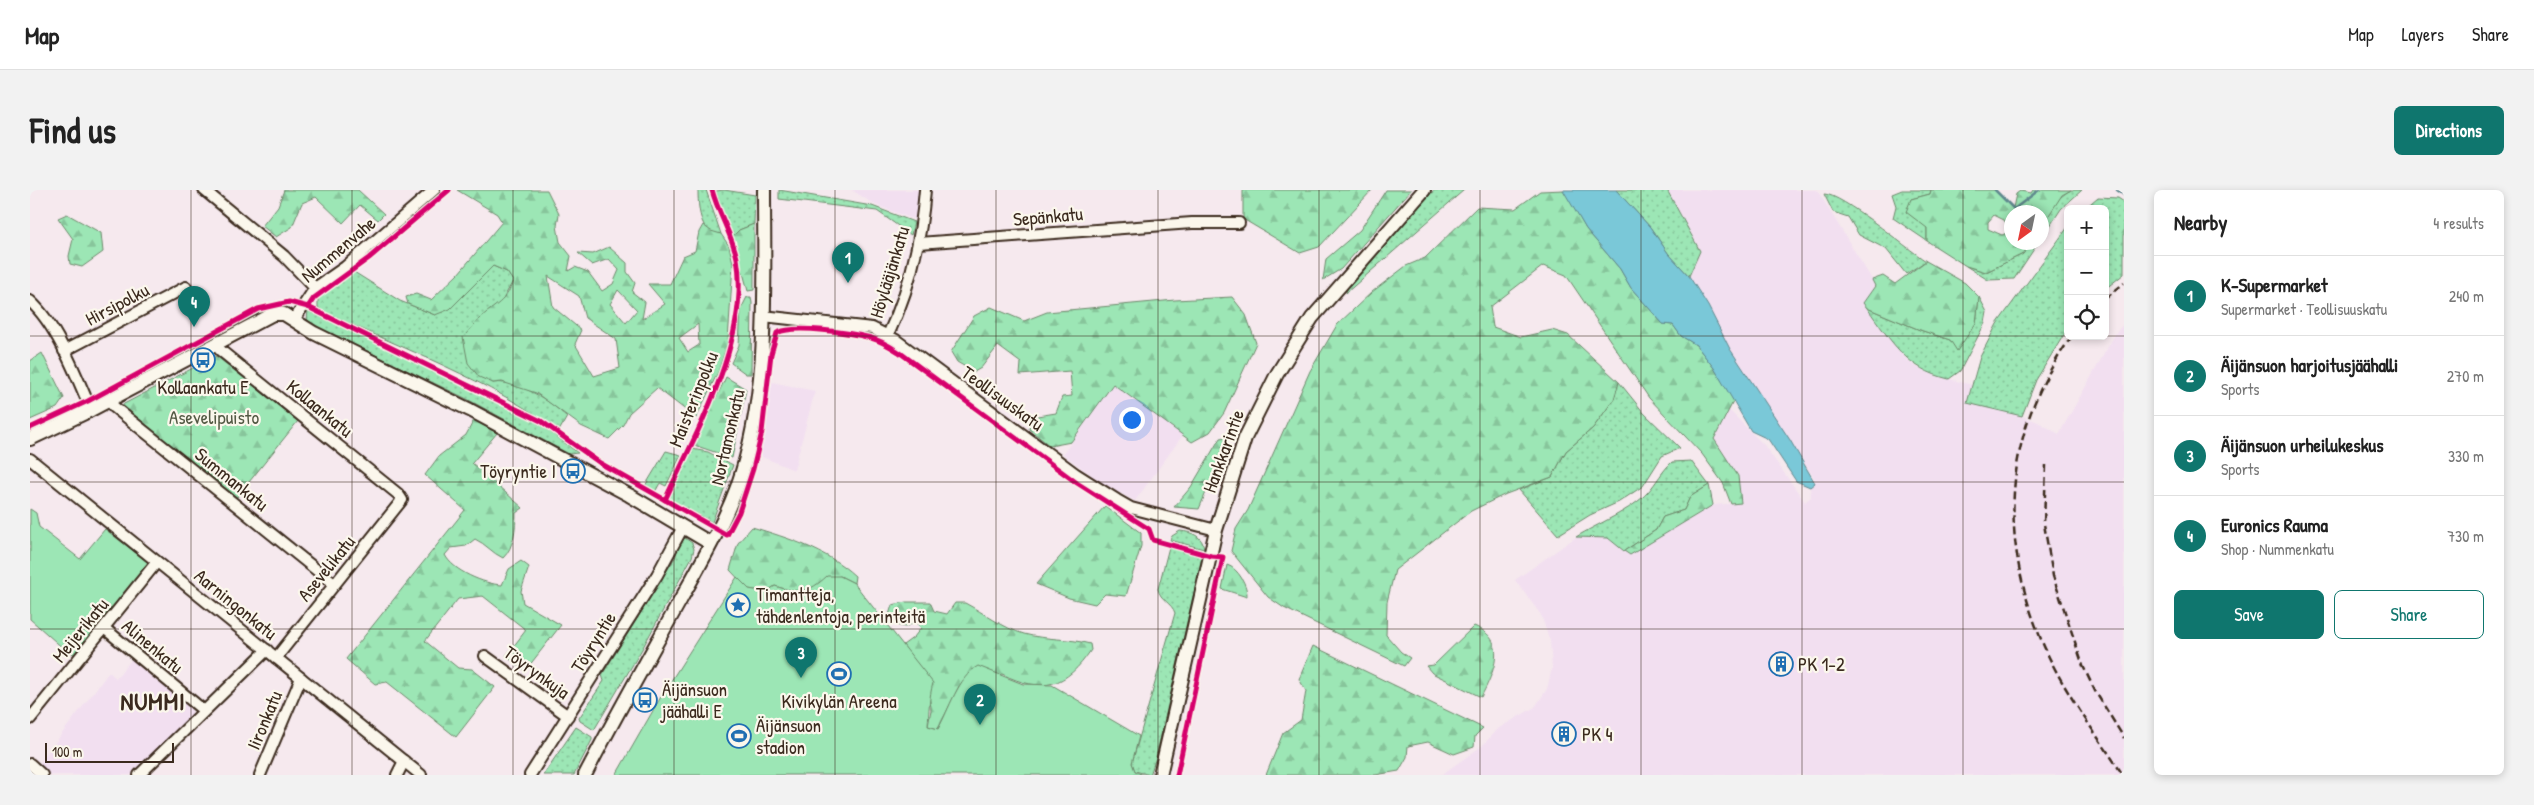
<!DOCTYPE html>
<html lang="en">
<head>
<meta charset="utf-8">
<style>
	body { margin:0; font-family:"Patrick Hand",sans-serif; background:#f2f2f2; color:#222 }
	.controls { position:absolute; right:15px; top:15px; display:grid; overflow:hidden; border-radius:8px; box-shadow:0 2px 8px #0003 }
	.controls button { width:45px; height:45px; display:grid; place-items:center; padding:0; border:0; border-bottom:1px solid #e0e0e0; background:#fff; color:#222; font:25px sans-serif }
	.compass { position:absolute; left:1974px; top:15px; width:45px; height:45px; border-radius:50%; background:#fff; box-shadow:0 2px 8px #0003; rotate:213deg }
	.scale { position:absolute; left:15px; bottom:12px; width:129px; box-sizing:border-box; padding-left:5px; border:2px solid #3b2a1e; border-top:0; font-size:14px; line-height:18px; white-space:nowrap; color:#3b2a1e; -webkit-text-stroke:4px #fbf7ec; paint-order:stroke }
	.you { position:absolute; left:1101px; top:229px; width:18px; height:18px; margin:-12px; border:4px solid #fff; border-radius:50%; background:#1a73e8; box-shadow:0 0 0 8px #1a73e833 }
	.badge { display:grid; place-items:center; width:32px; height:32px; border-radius:50%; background:#0f766e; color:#fff; font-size:16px; font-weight:700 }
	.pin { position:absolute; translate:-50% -41px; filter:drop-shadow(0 1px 2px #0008) }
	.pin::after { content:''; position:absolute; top:26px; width:18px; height:15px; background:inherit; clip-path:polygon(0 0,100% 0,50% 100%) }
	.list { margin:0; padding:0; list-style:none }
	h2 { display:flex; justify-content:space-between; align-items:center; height:65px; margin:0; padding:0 20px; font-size:21px }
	h2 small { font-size:16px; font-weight:400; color:#767676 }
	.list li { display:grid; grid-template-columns:32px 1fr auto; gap:15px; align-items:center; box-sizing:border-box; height:80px; padding:0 20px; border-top:1px solid #e0e0e0 }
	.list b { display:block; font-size:19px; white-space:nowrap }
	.list p { margin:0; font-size:16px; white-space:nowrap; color:#767676 }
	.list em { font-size:16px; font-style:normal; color:#767676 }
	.actions { display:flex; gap:10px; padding:15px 20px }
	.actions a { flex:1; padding:11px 0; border:1px solid #0f766e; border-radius:8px; text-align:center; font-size:18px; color:#0f766e }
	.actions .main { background:#0f766e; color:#fff }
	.icon { flex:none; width:28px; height:28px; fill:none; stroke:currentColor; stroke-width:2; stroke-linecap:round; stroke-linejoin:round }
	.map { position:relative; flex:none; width:2094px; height:585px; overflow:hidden; border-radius:8px }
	header { display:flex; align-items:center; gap:30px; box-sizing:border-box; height:70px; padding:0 25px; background:#fff; border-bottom:1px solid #e0e0e0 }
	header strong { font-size:24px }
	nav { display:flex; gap:28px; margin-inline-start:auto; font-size:18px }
	.intro { display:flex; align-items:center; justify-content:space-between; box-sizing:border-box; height:120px; padding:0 30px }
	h1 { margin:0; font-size:35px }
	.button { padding:12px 22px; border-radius:8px; background:#0f766e; color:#fff; font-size:18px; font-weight:700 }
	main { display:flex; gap:30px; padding:0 30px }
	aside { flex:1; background:#fff; border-radius:8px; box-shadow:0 2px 8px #0003 }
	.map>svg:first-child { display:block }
	.built { fill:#f2dff0 }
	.grass { fill:url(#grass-dots); stroke:#6c886a }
	.forest { fill:url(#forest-firs); stroke:#6c886a; fill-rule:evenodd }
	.park { fill:#9ce6b5; stroke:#6c886a }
	.water { fill:#7ac8d8; stroke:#61898e }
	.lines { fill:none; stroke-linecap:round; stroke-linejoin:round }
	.stream { stroke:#61898e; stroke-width:2.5 }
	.minor-casing { stroke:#3b2a1e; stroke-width:14 }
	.major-casing { stroke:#3b2a1e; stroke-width:16 }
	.minor { stroke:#fbf7ec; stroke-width:10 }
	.major { stroke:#fbf7ec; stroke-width:12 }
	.rail { stroke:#3b2a1e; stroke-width:2.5; stroke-dasharray:8 4; stroke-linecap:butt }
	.cycleway-casing { stroke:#fbf7ec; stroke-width:8 }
	.cycleway { stroke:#d6006c; stroke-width:5 }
	.grid { fill:none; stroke:#3b2a1e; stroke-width:1; stroke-opacity:0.55 }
	.labels { text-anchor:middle; stroke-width:4.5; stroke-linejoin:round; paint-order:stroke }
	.street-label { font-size:19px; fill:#3b2a1e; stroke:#fbf7ec }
	.poi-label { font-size:19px; fill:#3b2a1e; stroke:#fbf7ec; text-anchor:start }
	.park-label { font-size:19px; fill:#535944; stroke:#fbf7ec }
	.district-label { font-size:24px; font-weight:bold; letter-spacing:1px; fill:#3b2a1e; stroke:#fbf7ec }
</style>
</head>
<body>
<header>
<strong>Map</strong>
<nav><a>Map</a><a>Layers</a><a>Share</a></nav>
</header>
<div class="intro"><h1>Find us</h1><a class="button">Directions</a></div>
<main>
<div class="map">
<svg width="2094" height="585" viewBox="0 0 2094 585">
	<defs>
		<pattern id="grass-dots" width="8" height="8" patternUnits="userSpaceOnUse" patternTransform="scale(1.25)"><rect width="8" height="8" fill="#9ce6b5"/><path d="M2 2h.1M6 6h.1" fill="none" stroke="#87c59b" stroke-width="1.8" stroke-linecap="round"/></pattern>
		<pattern id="forest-firs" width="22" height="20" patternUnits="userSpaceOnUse" patternTransform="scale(1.25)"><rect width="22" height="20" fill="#9ce6b5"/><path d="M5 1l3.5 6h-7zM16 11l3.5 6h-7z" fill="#87c59b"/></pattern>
	</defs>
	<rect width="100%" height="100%" fill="#f6e9ee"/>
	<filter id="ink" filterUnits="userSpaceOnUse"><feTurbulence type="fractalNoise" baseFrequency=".02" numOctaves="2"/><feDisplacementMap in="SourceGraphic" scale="10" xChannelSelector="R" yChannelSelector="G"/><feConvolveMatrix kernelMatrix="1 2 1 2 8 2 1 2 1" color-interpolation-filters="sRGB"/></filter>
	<g filter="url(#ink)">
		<g class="built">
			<path d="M822,0H891L888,31L845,15Z"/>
			<path d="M1637,0H1787L1846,96L1833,113L1873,166L1885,176L1907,186L1942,195L1937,212L1992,226L2008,232L2029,244L2087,141L2094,134V585H1411L1452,556L1469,538L1505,517L1517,499L1522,478L1520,451L1511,425L1485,390L1546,347L1578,348L1600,365L1683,315L1711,313L1708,286L1684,249L1698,219L1734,255L1775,312L1781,307L1780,297L1785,293L1784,288L1699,159L1678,116L1659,86L1670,61Z"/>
			<path d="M742,192L785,201L764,280L730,266Z"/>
			<path d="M1083,194L1153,245L1105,311L1073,294L1033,264Z"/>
			<path d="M102,469L162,520V524L101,585H20L8,575L79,482L86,488Z"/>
		</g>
		<g class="grass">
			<path d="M668,0H676L691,44C669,47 668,14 668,0Z"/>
			<path d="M694,0L725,5L724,34L709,40L703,46L693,28L686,1Z"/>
			<path d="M749,0L842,16L884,32L881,45L847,21L749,9Z"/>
			<path d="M1404,0H1434L1316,103L1317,99Z"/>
			<path d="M1586,0H1637L1670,61L1659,86L1638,63L1620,37Z"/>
			<path d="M1872,0H1901L1900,4L1881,9L1897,38V51L1863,28L1866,16L1862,4Z"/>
			<path d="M2041,0H2052L2031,19L2012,48C2011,30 2025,8 2041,0Z"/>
			<path d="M1794,4C1812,4 1875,57 1896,71L1876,84L1856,59L1829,45L1818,27L1803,22Z"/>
			<path d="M2068,7L2088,8L2094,12V84L2075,99V19H2054Z"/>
			<path d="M2038,37V138L2006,190L1992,226L1937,213L1950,167L1967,134Z"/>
			<path d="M2001,53H2008L1984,89L1958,90L1936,76L1956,82L1993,64Z"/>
			<path d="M463,76L477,82L483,91L471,113L450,128L463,193C488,189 520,211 537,227L529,241C463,192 370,157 294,122L288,117V107L324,82L370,111L405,125L435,104Z"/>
			<path d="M1949,107L1957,122L1955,133L1930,181L1919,189C1876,179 1862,152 1837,118L1890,140L1920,150L1946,133Z"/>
			<path d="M278,121L456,205L511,235L548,263L539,264L435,208L295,141L282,134L277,129Z"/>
			<path d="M1589,192L1614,223L1650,258L1632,266L1613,296L1589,312L1560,325L1528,345L1489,300L1522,287L1536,261L1563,238L1584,209Z"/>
			<path d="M662,259L678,262L703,275L682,332L639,309Z"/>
			<path d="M636,261L651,265L636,296L630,293L625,302L615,296Z"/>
			<path d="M1661,271L1679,295L1660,307L1654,320L1633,327L1626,340L1594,361L1578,348L1546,347C1567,334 1602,320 1618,302C1627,292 1632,281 1642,272Z"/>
			<path d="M1150,341C1162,342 1173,346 1174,359L1140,350L1142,346Z"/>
			<path d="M655,348L662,353L664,359L662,367L612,459L564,540L550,531L549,528L574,491L572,485L646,366L647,356Z"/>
			<path d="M1139,357L1172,367L1126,567L1120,585L1105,581L1102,573L1145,423C1142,413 1130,410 1128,399Z"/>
			<path d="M546,537L562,547V550L544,585H513Z"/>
		</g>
		<g class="forest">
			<path d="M254,0H328L354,24L348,30L330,15L313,33L286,7L272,13L262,37L246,47L232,36L248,16Z"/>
			<path d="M427,0H517L529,24L527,36L530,52L541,66L538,81L545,77L558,82L572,101L583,94L589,80L579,69L562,75L548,63L563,64L579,57L597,73V82L605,93L602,102L615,112L612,129L635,114L618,94H640L653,66L665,61L669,42L673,35L681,41L691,44L699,56L703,73L698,151L688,182L666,228L627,198L599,223L593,235L579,249L551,236L506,203L472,192L463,193L449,187L438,173L433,147C439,141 444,135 449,129C465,114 476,113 483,91L477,82L463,76L420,119L405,125L378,114L376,107L386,104L401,110L428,84L472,32L467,24ZM518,86L549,106L555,128L586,149L590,178L564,186L545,154L551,140L523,117ZM588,100L607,120L596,133L580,114ZM668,134L669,155L658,162L649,148Z"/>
			<path d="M1213,0H1342L1289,57L1270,63L1213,29Z"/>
			<path d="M1356,0H1381L1311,79L1293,90L1296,69L1330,40Z"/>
			<path d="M1534,0L1556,39L1590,79L1601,98L1633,134L1643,135L1651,146L1666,155L1684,178L1704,210L1684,249L1708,286L1711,313L1701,314L1693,293L1672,264L1619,208L1536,85L1513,76L1460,117L1463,137L1491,147L1522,140L1538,145L1589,192L1584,209L1563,238L1536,261L1522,287L1476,304L1441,321L1365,380L1357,412L1356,445L1371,462L1380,468L1374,476L1254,418L1238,407L1201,361L1206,339L1218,320L1280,181L1307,135L1342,102L1376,76L1395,68L1447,17L1485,19L1510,1Z"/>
			<path d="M1901,0H1965L1983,18L1986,4L1990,1L2001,3L2003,0H2041L2032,5L2012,36V22H1982V52L2001,53L1993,64L1956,82L1936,76L1897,51V38L1876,22L1881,9L1900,4ZM1964,25L1974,30L1981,41L1972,45L1958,39V32Z"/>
			<path d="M37,24L71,43L73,62L52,77L40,74L39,66L43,49L28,28Z"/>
			<path d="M724,34V100L718,101L703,46L709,40Z"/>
			<path d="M1896,71L1935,93L1949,107L1946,133L1927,161L1920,150L1890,140L1837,118L1833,113L1845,96L1842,90L1853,86L1865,94Z"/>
			<path d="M717,107H721L722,113L721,184H716L701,173L709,155L711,119Z"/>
			<path d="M1202,107L1216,125L1226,153L1194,223L1180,242L1162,252L1083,194L1041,252L1020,256L999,239L1001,227L1026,223L1032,207L1042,206L1040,181L990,185L991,173L968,156L951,178L944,182L927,172L921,162L944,126L961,117L994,131L1017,122L1145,110Z"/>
			<path d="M12,163L34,208L27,218L0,230V171Z"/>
			<path d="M186,166L268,231L207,307L95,220L92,215Z"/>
			<path d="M696,187L716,199L702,268L664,255Z"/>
			<path d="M444,230L467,243L442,273L493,318L486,323C486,337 484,358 473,368C462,363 456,354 445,349L436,356L421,358L415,365C423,381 454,394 472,395L479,379L491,371L499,377L491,401L493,413L531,435L495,481L476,466L496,440L453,406L428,409L395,451L428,478L442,479L465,497L426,547L357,492L345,494L316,469L435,320L395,285L409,266L436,245Z"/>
			<path d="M1196,247L1189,269L1192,286L1177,300L1169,319L1144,317L1161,297L1190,248Z"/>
			<path d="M1679,295L1683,315L1600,365L1594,361L1626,340L1633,327L1654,320L1660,307Z"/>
			<path d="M1075,316L1111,343V356L1096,406L1075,404L1065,414L1039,408L1006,394Z"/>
			<path d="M722,337C758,348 797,360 825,386L824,393L810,386C785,398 773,406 745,396L736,402L718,399L700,380L708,353Z"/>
			<path d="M1197,375C1208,378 1218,396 1217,407L1192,399Z"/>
			<path d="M876,412H900L904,421L917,424L925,413H935C954,423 973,438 994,444C1016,450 1039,448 1060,454L1061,460C1036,497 1013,504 972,484L929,496L908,539L898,536C899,531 900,525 901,520C901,501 883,470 873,455L884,447L891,438L886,432L875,437L866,435L859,425L862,415Z"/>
			<path d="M1444,436C1479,450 1464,482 1451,507L1402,483L1396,476L1404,475Z"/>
			<path d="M1283,456L1453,538L1445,546L1444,557L1424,564L1398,552L1378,556L1377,567L1369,581L1345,585H1236L1253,543L1271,530L1276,501L1269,489Z"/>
		</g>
		<g class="park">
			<path d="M0,319L6,323L9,337L50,369L75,339L119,373L44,464L35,460L0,429Z"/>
			<path d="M797,386H810L824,393L903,493C899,507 899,521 898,536L908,539C919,520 928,487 948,476L993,494L1022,495L1109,546L1102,573L1105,581L1113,585H586L632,505L707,387L719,399L736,402L745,396C768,404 779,403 797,386Z"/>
		</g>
		<path class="water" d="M1533,0H1586L1620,37L1638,63L1659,86L1678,116L1700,159L1760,250L1785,293L1780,297L1766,291L1738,249L1721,241L1684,178L1666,155L1651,146L1643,135L1633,134L1601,98L1590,79L1556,39Z"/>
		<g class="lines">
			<g class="stream">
				<path d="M1965,0L1984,19L2009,0"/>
				<path d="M2087,0L2094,5"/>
			</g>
			<g class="minor-casing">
				<g id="minor">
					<path d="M174,0L254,66L285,98"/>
					<path d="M889,53L1162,33H1209"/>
					<path d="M0,111C27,135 47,187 61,220"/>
					<path d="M733,126L842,138L866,150L1046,284L1087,310L1101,318L1186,340"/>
					<path d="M264,130L285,98L315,77L404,0"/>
					<path d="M858,145C880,99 891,50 895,0"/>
					<path d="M185,154L190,160L368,304L372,310L246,468"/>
					<path d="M34,161L156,97"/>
					<path d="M79,210L84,217L304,394"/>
					<path d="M0,269L391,585"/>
					<path d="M74,438L173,520"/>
					<path d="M455,466L538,526"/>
					<path d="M0,529L126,373"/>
					<path d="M0,574L12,585"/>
					<path d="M109,585L237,460"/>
					<path d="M230,585L271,488"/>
					<path d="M367,585L374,571"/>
					<path d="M500,585L627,385L653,337"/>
				</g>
			</g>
			<g class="major-casing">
				<g id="major">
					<path d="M0,249L61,220L243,124H254L284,143L440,220L599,305L680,353"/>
					<path d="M555,585C586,525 619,467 651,409C671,373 693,335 707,297C740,203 734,98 734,0"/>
					<path d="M1130,585L1186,340L1215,248L1247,184L1282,128L1394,0"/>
				</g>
			</g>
			<use href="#minor" class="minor"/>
			<use href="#major" class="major"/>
			<g class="rail">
				<path d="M2075,109L2094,93"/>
				<path d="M2042,146C1971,245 1967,353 2017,463C2037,506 2067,545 2093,585"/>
				<path d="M2016,275L2014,334L2023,386L2053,476L2065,501L2094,548"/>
			</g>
			<g class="cycleway-casing">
				<g id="cycleway">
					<path d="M278,117L284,108L339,68L419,0"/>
					<path d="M0,238L58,211L228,119L259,112L278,117L511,231L570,273L697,345L709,322L723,279L732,242L741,164L747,143C764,134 822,143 841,148C852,151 861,157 869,162L1047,293L1119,339L1123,350L1181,366L1193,367L1147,585"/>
					<path d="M635,310C667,241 721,147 707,68C702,45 688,23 682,0"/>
				</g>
			</g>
			<use href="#cycleway" class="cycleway"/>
		</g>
	</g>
	<path class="grid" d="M161,0V585M322,0V585M483,0V585M644,0V585M805,0V585M966,0V585M1128,0V585M1289,0V585M1450,0V585M1611,0V585M1772,0V585M1933,0V585M0,146H2038M2038,146H2075M2075,146H2094M0,292H2094M0,439H2094"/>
	<defs>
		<g id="bus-ring" transform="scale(1.25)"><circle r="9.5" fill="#fbf7ec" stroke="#1f6fb2" stroke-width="1.5"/><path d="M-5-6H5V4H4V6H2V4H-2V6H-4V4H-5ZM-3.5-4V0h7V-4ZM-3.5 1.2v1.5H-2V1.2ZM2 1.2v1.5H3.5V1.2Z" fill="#1f6fb2"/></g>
		<g id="sight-ring" transform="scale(1.25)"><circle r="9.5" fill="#fbf7ec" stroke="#1f6fb2" stroke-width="1.5"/><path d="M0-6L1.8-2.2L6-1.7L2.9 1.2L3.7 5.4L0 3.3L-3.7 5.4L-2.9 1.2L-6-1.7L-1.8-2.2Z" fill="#1f6fb2"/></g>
		<g id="building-ring" transform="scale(1.25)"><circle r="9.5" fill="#fbf7ec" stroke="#1f6fb2" stroke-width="1.5"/><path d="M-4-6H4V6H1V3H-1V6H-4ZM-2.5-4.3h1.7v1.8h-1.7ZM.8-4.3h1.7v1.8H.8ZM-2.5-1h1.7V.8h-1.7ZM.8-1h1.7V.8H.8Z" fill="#1f6fb2"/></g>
		<g id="stadium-ring" transform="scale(1.25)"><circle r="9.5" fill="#fbf7ec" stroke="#1f6fb2" stroke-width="1.5"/><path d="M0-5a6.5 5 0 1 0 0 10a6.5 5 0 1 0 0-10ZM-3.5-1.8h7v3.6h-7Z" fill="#1f6fb2"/></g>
	</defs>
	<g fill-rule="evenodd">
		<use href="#bus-ring" x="173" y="170"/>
		<use href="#bus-ring" x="543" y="281"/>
		<use href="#sight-ring" x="708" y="415"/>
		<use href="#building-ring" x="1751" y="474"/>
		<use href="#stadium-ring" x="809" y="484"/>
		<use href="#bus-ring" x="615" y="510"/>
		<use href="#building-ring" x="1534" y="544"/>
		<use href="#stadium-ring" x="709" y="546"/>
	</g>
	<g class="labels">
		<g class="street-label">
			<text transform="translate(1018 26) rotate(-5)" y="7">Sepänkatu</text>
			<text transform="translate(308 59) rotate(-40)" y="7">Nummenvahe</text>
			<text transform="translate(859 82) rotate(-73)" y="7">Höylääjänkatu</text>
			<text transform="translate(87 114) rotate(-28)" y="7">Hirsipolku</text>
			<text transform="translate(973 208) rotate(36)" y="7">Teollisuuskatu</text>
			<text transform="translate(663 209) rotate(-68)" y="7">Maisterinpolku</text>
			<text transform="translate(290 218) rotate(39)" y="7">Kollaankatu</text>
			<text transform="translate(697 247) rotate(-77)" y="7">Nortamonkatu</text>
			<text transform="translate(1193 261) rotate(-70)" y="7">Hankkarintie</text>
			<text transform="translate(202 289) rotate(39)" y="7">Summankatu</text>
			<text transform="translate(296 378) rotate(-51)" y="7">Asevelikatu</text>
			<text transform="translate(206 414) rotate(39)" y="7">Aarningonkatu</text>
			<text transform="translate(50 440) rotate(-51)" y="7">Meijerikatu</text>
			<text transform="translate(563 452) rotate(-58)" y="7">Töyryntie</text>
			<text transform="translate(123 456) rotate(40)" y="7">Alinenkatu</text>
			<text transform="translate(507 482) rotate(36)" y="7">Töyrynkuja</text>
			<text transform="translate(234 530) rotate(-67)" y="7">Iironkatu</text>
		</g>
		<g class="poi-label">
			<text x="173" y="204" text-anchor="middle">Kollaankatu E</text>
			<text x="526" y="288" text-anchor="end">Töyryntie I</text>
			<text x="726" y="411">Timantteja,<tspan x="726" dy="22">tähdenlentoja, perinteitä</tspan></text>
			<text x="1768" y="481">PK 1-2</text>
			<text x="632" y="506">Äijänsuon<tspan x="632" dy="22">jäähalli E</tspan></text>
			<text x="809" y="518" text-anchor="middle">Kivikylän Areena</text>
			<text x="726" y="542">Äijänsuon<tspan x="726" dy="22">stadion</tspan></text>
			<text x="1552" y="551">PK 4</text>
		</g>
		<g class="park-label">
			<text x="184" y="234">Asevelipuisto</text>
		</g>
		<g class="district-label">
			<text x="123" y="520">NUMMI</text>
		</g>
	</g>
</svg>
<div class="controls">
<button>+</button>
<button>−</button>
<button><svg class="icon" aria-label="locate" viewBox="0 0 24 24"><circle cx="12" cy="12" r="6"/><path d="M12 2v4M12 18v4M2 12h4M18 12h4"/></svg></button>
</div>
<svg class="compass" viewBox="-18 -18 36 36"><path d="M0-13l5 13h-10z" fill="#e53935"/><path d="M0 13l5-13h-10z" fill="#767676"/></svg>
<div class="scale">100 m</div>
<div class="you"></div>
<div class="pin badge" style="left:818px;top:93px">1</div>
<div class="pin badge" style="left:950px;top:535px">2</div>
<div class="pin badge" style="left:771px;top:488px">3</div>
<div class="pin badge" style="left:164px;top:137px">4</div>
</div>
<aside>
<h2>Nearby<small>4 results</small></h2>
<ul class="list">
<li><span class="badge">1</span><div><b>K-Supermarket</b><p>Supermarket · Teollisuuskatu</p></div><em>240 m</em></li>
<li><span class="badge">2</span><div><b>Äijänsuon harjoitusjäähalli</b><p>Sports</p></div><em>270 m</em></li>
<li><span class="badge">3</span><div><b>Äijänsuon urheilukeskus</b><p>Sports</p></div><em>330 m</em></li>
<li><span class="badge">4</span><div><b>Euronics Rauma</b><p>Shop · Nummenkatu</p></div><em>730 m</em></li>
</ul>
<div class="actions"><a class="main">Save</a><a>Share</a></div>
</aside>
</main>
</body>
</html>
